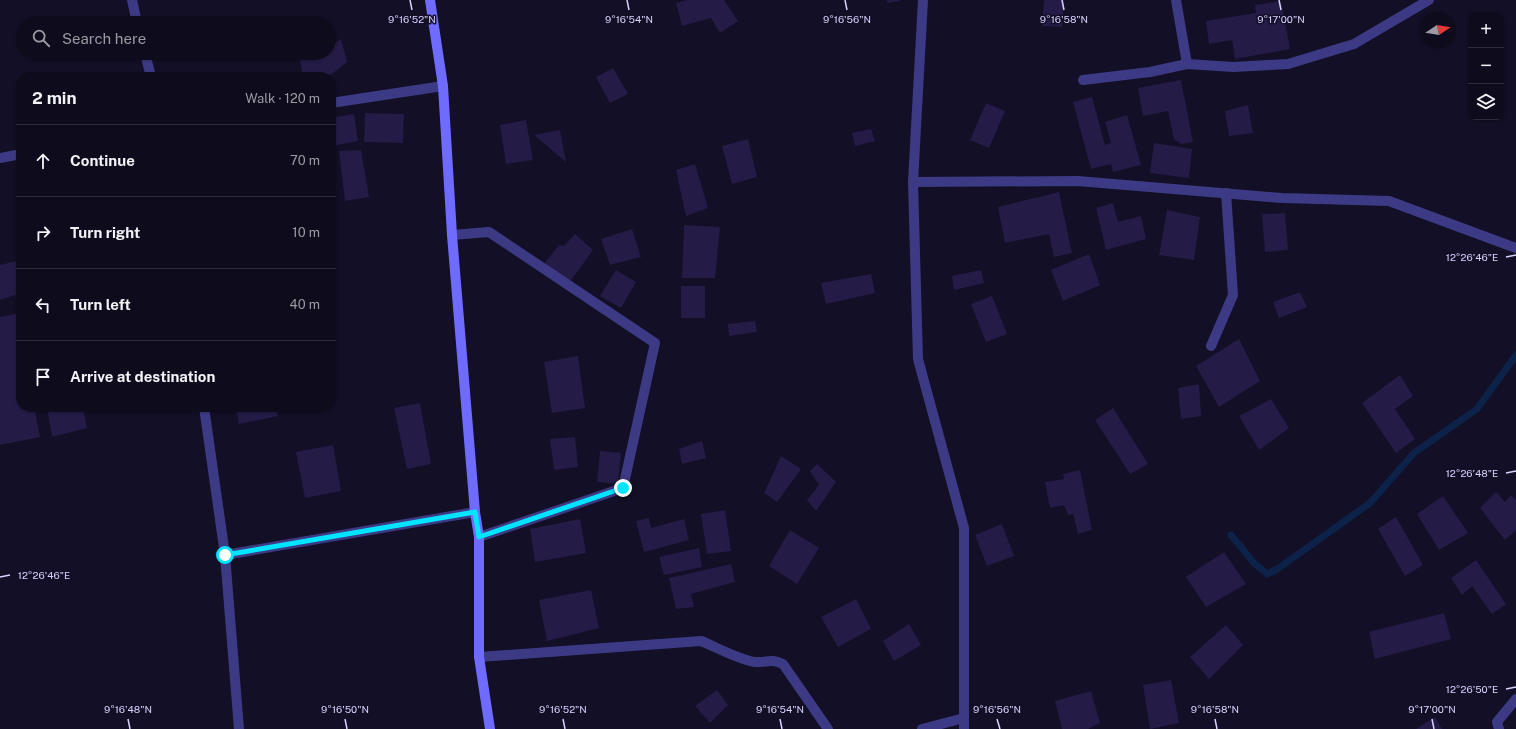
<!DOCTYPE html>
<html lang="en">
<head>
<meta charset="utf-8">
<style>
	body { margin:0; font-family:"Public Sans",sans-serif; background:#1c1929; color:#f1f3f6 }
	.controls { position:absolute; right:12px; top:12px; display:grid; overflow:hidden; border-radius:8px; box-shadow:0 1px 3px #0004 }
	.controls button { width:36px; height:36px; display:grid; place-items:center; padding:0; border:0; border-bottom:1px solid #2e2b3b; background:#0e0b1c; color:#f1f3f6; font:20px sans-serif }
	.compass { position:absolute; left:1420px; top:12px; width:36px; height:36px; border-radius:50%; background:#0e0b1c; box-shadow:0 1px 3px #0004; rotate:78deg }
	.stop { position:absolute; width:12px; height:12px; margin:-9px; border:3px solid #00e5ff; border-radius:50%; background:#fff }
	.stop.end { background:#00e5ff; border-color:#fff; box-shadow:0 1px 4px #0008 }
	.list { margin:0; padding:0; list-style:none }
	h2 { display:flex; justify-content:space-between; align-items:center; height:52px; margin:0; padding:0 16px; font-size:17px }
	h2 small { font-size:13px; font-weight:400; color:#9b9ba3 }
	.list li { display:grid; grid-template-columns:26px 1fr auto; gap:12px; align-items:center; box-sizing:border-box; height:72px; padding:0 16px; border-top:1px solid #2e2b3b }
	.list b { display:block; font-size:15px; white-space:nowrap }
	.list em { font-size:13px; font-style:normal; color:#9b9ba3 }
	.icon { flex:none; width:22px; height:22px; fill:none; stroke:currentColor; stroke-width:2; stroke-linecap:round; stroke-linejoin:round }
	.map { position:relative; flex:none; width:1516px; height:729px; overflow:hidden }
	.search { position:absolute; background:#0e0b1c; box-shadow:0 1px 3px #0004; left:16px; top:16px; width:320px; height:44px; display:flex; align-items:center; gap:10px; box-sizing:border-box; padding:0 14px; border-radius:22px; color:#9b9ba3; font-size:15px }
	.panel { position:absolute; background:#0e0b1c; box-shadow:0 1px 3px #0004; left:16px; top:72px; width:320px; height:340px; border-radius:16px }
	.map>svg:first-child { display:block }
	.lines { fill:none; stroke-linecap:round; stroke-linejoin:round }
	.stream { stroke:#0c2248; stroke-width:7 }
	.building { fill:#241b47 }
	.minor { stroke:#3d3a85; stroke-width:10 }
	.secondary { stroke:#6f6bff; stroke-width:10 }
	.route { stroke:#00e5ff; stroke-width:5 }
	.ticks { fill:none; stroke:#d9d4ff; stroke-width:1.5 }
	.ticks-label { font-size:10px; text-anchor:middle; fill:#d9d4ff; stroke:#130f26; stroke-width:3; stroke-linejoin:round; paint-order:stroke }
</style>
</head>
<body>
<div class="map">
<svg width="1516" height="729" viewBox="0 0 1516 729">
	<rect width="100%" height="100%" fill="#130f26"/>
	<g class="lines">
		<path class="stream" d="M1231,535L1254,563L1267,574L1276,570L1370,503L1414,453L1477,409L1516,355"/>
	</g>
	<g class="building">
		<path d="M687,0H724L738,21L720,33L711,18L682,26L676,3Z"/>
		<path d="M887,0H900V1L887,3Z"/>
		<path d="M1044,0H1064L1062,27L1042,26Z"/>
		<path d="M1281,1L1290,49L1235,59L1232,40L1209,44L1206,21L1256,13L1255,5Z"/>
		<path d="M341,39L347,62L328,77H318L317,75L303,77L299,53H316V55L320,53H329V47Z"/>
		<path d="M613,68L628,94L610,103L596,77Z"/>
		<path d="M1181,80L1193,142L1181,144L1174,139L1168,111L1143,116L1138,88Z"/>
		<path d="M1092,97L1105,145L1111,143L1105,122L1127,115L1141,165L1113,172L1111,164L1091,169L1073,102Z"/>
		<path d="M986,103L1005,111L989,148L970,140Z"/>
		<path d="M1248,105L1253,133L1229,136L1225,111Z"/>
		<path d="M365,113L404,114L403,143L364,142Z"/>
		<path d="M354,114L358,141L331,146V118Z"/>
		<path d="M526,120L533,160L506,164L500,125Z"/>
		<path d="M871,129L875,141L855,146L852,133Z"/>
		<path d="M560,130L566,162L534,135Z"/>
		<path d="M748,139L757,177L732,184L722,146Z"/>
		<path d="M1154,143L1192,149L1189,178L1150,173Z"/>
		<path d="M361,150L369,197L345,201L339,151Z"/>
		<path d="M695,164L708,208L686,216L676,170Z"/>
		<path d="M1059,192L1072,253L1054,257L1049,234L1005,243L998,207Z"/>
		<path d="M1113,203L1118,222L1141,216L1146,239L1106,250L1096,208Z"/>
		<path d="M1167,210L1200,217L1194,260L1159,255Z"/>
		<path d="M1285,213L1288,250L1265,252L1262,214Z"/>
		<path d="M684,225L720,227L715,278H682Z"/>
		<path d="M632,229L641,257L610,265L601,239Z"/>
		<path d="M575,234L593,250L569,283L544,264L559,245L564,246Z"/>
		<path d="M1089,254L1100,285L1063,301L1051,270Z"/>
		<path d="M21,260V293L0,300V265Z"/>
		<path d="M616,270L636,282L621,308L600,296Z"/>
		<path d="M981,270L984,283L954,290L952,276Z"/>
		<path d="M871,274L875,293L826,304L821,283Z"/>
		<rect x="681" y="286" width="24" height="32"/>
		<path d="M1300,292L1307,307L1279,318L1273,302Z"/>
		<path d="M992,296L1007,334L986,342L971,304Z"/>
		<path d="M21,313V407H34L40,437L0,445V317Z"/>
		<path d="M755,321L757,332L729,336L728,324Z"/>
		<path d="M1239,339L1260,381L1219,407L1196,366Z"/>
		<path d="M578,356L585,408L552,413L544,362Z"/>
		<path d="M1400,375L1413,396L1395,409L1415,439L1396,453L1362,403Z"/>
		<path d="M1199,384L1201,416L1181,419L1178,388Z"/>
		<path d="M1271,399L1289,428L1259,450L1239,416Z"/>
		<path d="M420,403L431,464L407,469L394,408Z"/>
		<path d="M47,407H83L87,428L52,437Z"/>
		<path d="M236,407H276L278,416L239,424Z"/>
		<path d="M1113,408L1148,464L1130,474L1095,420Z"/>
		<path d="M575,437L578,467L554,470L550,439Z"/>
		<path d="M702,441L706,458L682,464L679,449Z"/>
		<path d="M333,445L341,491L305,498L296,452Z"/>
		<path d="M600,451L621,453L618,484L597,482Z"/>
		<path d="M781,456L801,469L777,502L764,493Z"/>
		<path d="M817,464L836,482L816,511L807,500L819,485L810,471Z"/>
		<path d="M1080,470L1092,530L1078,534L1073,514L1068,515L1064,505L1050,508L1045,482L1064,479L1063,474Z"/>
		<path d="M1496,492L1505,502L1511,495L1516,500V530L1505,540L1480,508Z"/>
		<path d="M1443,496L1468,533L1439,550L1417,514Z"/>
		<path d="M725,510L731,551L707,554L701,514Z"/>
		<path d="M1396,517L1423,565L1405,576L1378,529Z"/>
		<path d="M649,518L651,528L684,519L689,540L644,552L636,521Z"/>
		<path d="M580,519L586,553L535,562L530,529Z"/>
		<path d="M1002,524L1014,556L987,566L975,535Z"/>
		<path d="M790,530L819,548L797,584L769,566Z"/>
		<path d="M699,548L702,567L664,575L659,557Z"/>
		<path d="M1224,552L1246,584L1206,607L1186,577Z"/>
		<path d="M1476,560L1506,604L1492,614L1472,586L1462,595L1451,578Z"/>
		<path d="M731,564L735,582L691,594L694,607L676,609L669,578Z"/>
		<path d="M591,590L599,628L547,641L539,600Z"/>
		<path d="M856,599L871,629L838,647L821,617Z"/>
		<path d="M1444,613L1451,639L1375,659L1369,632Z"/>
		<path d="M909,624L921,645L894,661L883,641Z"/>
		<path d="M1226,625L1243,645L1209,679L1190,657Z"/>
		<path d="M1171,680L1179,723L1150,729L1143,685Z"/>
		<path d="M717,690L728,705L710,723L695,706Z"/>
		<path d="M1091,691L1100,723L1088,729H1062L1055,701Z"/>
		<path d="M1435,717L1442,729H1416Z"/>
	</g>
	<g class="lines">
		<g class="minor">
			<path d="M132,0L137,23"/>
			<path d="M923,0L913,182L918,359L964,528V729"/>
			<path d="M1176,0L1187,64"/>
			<path d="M145,53L151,77"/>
			<path d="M1083,80L1150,72L1187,64L1233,67L1288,64L1354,44L1429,0"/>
			<path d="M331,103L443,86"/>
			<path d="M0,158L21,154"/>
			<path d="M913,182L1078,181L1282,198L1389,201L1516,248"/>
			<path d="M452,235L489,232L655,343L623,488L479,537"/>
			<path d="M1211,346L1233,295L1226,193"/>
			<path d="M204,407L225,555L239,729"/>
			<path d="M225,555L475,512"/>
			<path d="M479,657L701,641C716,647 740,660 755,662C768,663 769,658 783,664L828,729"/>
			<path d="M922,729L964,718"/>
			<path d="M1499,729L1497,722L1516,699"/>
		</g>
		<path class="secondary" d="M430,0L443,86L452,235L475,512L479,537V657L490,729"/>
	</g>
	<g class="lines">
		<path class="route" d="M225,555L475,512L479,537L623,488"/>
	</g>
	<path class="ticks" d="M410,0L412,10M627,0L629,10M845,0L847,10M1062,0L1064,10M1279,0L1281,10M1506,257L1516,255M1506,473L1516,471M0,577L10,575M1506,689L1516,687M128,719L130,729M345,719L347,729M563,719L565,729M780,719L782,729M997,719L1000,729M1215,719L1217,729M1432,719L1434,729"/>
	<g class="ticks-label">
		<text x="412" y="23">9°16'52"N</text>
		<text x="629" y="23">9°16'54"N</text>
		<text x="847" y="23">9°16'56"N</text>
		<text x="1064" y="23">9°16'58"N</text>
		<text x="1281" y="23">9°17'00"N</text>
		<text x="1472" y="261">12°26'46"E</text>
		<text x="1472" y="477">12°26'48"E</text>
		<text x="44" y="579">12°26'46"E</text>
		<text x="1472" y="693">12°26'50"E</text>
		<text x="128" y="713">9°16'48"N</text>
		<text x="345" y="713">9°16'50"N</text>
		<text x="563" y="713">9°16'52"N</text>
		<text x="780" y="713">9°16'54"N</text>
		<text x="997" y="713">9°16'56"N</text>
		<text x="1215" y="713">9°16'58"N</text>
		<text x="1432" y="713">9°17'00"N</text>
	</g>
</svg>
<div class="controls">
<button>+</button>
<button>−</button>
<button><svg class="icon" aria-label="layers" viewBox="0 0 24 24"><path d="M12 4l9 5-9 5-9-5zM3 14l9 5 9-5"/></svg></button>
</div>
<svg class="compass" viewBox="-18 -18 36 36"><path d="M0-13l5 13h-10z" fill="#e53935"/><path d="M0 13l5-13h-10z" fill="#9b9ba3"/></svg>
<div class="stop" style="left:225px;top:555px"></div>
<div class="stop end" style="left:623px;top:488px"></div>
<div class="search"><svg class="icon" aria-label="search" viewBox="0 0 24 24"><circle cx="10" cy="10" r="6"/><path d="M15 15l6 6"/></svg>Search here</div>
<section class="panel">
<h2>2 min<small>Walk · 120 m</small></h2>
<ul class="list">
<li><svg class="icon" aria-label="ahead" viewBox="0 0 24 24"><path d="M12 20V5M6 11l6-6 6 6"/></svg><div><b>Continue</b></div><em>70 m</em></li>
<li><svg class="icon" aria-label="right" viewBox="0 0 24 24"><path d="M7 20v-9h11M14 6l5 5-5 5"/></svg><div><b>Turn right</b></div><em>10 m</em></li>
<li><svg class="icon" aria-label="left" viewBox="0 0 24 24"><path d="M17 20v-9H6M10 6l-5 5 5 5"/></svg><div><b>Turn left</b></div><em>40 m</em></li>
<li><svg class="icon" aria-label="arrive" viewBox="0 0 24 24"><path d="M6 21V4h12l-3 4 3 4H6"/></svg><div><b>Arrive at destination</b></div></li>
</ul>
</section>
</div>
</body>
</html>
